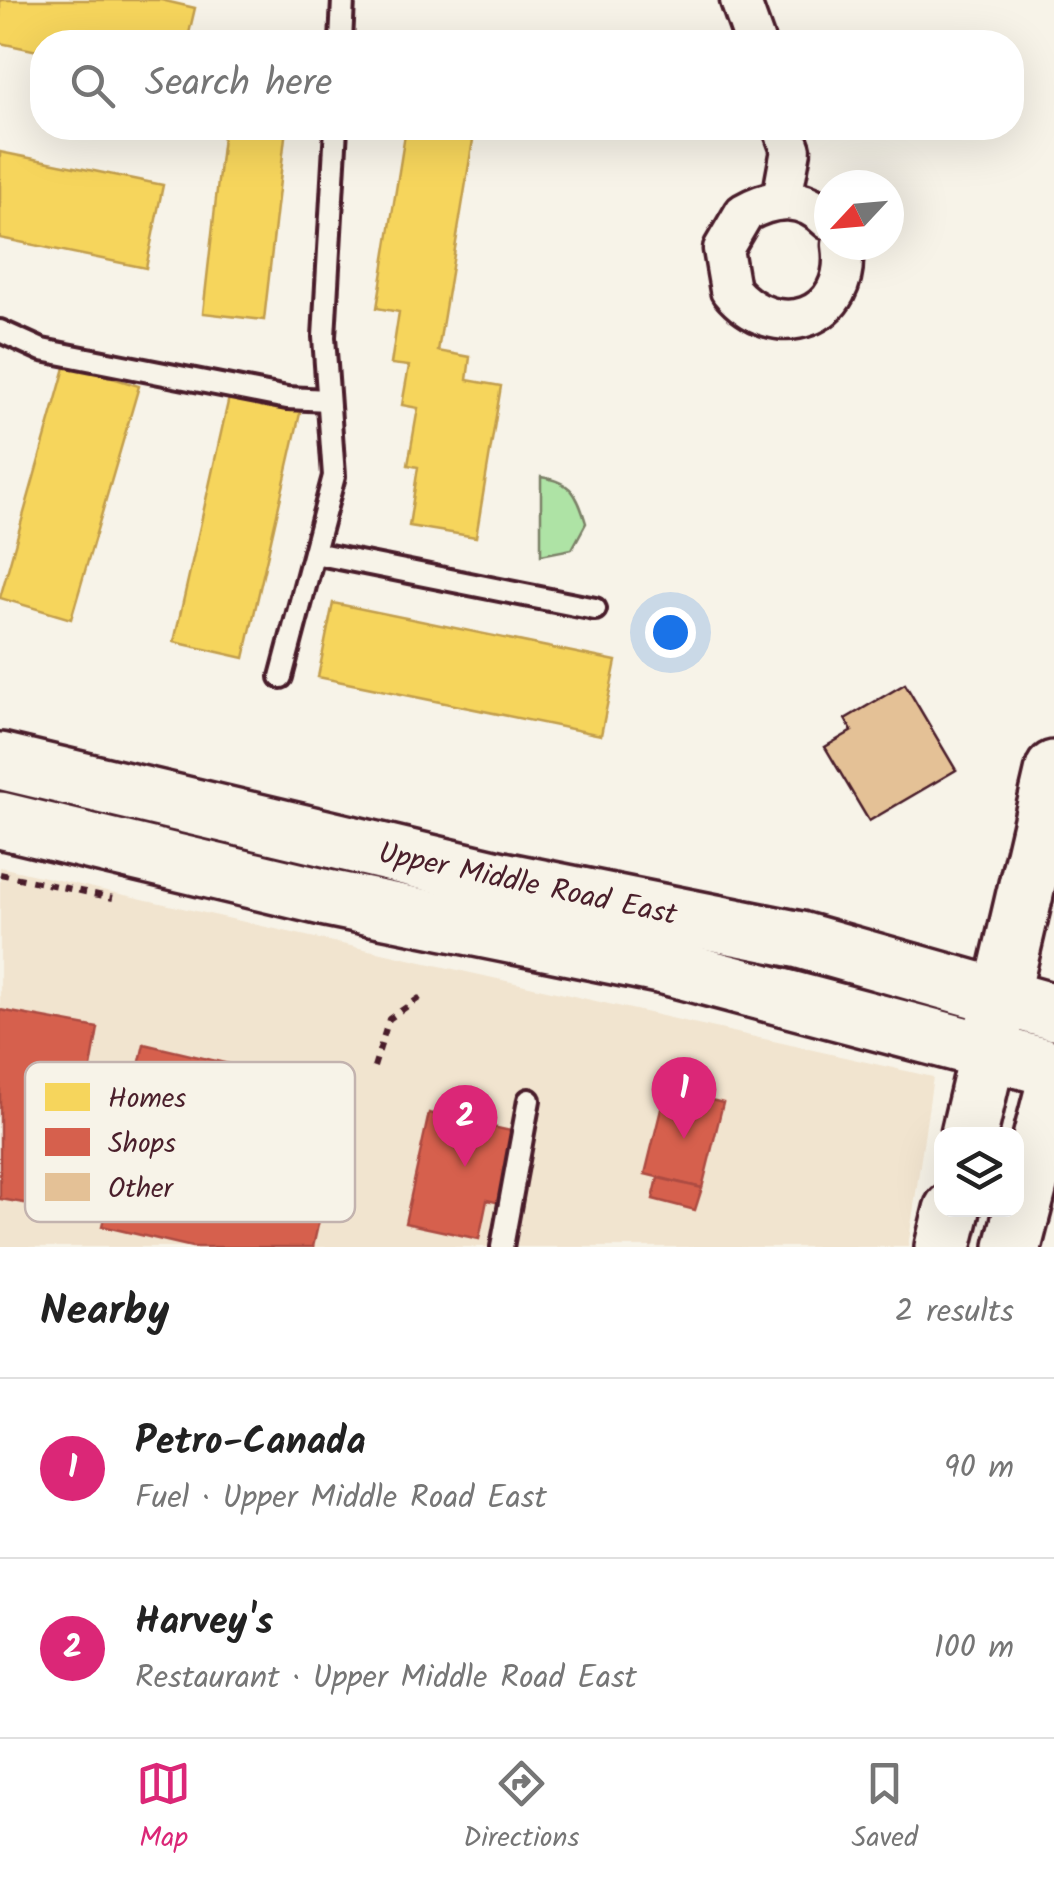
<!DOCTYPE html>
<html lang="en">
<head>
<meta charset="utf-8">
<style>
	body { margin:0; font-family:Kalam,sans-serif; background:#f6f6f6; color:#222 }
	.controls { position:absolute; right:30px; bottom:30px; display:grid; overflow:hidden; border-radius:20px; box-shadow:0 10px 40px #0002 }
	.controls button { width:90px; height:90px; display:grid; place-items:center; padding:0; border:0; border-bottom:2px solid #e0e0e0; background:#fff; color:#222; font:50px sans-serif }
	.compass { position:absolute; left:814px; top:170px; width:90px; height:90px; border-radius:50%; background:#fff; box-shadow:0 10px 40px #0002; rotate:244deg }
	.you { position:absolute; left:670px; top:632px; width:35px; height:35px; margin:-25px; border:8px solid #fff; border-radius:50%; background:#1a73e8; box-shadow:0 0 0 15px #1a73e833 }
	.badge { display:grid; place-items:center; width:65px; height:65px; border-radius:50%; background:#db2777; color:#fff; font-size:32px; font-weight:700 }
	.pin { position:absolute; translate:-50% -82px; filter:drop-shadow(0 2px 5px #0008) }
	.pin::after { content:''; position:absolute; top:52px; width:35px; height:30px; background:inherit; clip-path:polygon(0 0,100% 0,50% 100%) }
	.list { margin:0; padding:0; list-style:none }
	h2 { display:flex; justify-content:space-between; align-items:center; height:130px; margin:0; padding:0 40px; font-size:42px }
	h2 small { font-size:32px; font-weight:400; color:#767676 }
	.list li { display:grid; grid-template-columns:65px 1fr auto; gap:30px; align-items:center; box-sizing:border-box; height:180px; padding:0 40px; border-top:2px solid #e0e0e0 }
	.list b { display:block; font-size:38px; white-space:nowrap }
	.list p { margin:0; font-size:32px; white-space:nowrap; color:#767676 }
	.list em { font-size:32px; font-style:normal; color:#767676 }
	.icon { flex:none; width:55px; height:55px; fill:none; stroke:currentColor; stroke-width:2; stroke-linecap:round; stroke-linejoin:round }
	.map { position:relative; flex:none; width:1054px; height:1247px; overflow:hidden }
	.search { position:absolute; background:#fff; box-shadow:0 10px 40px #0002; left:30px; right:30px; top:30px; height:110px; display:flex; align-items:center; gap:25px; box-sizing:border-box; padding:0 35px; border-radius:40px; color:#767676; font-size:38px }
	.sheet { height:490px; background:#fff }
	nav { display:flex; justify-content:space-around; align-items:center; box-sizing:border-box; height:140px; border-top:2px solid #e0e0e0; background:#fff; font-size:28px; color:#767676 }
	nav a { display:grid; justify-items:center; gap:5px }
	nav .on { color:#db2777 }
	.map>svg:first-child { display:block }
	.built { fill:#f1e4cf }
	.green { fill:#aee3a5; stroke:#7c8168; stroke-width:2.5 }
	.homes { fill:#f6d55c; stroke:#c29e4d; stroke-width:2.5 }
	.shops { fill:#d6604d; stroke:#ac4c43; stroke-width:2.5 }
	.building { fill:#e4c196; stroke:#4a1f2b; stroke-width:2.5 }
	.lines { fill:none; stroke-linecap:round; stroke-linejoin:round }
	.lane-casing { stroke:#4a1f2b; stroke-width:28 }
	.street-casing { stroke:#4a1f2b; stroke-width:45 }
	.secondary-casing { stroke:#4a1f2b; stroke-width:62 }
	.path { stroke:#4a1f2b; stroke-width:6; stroke-dasharray:8 8; stroke-linecap:butt }
	.lane { stroke:#f7f3e8; stroke-width:20 }
	.street { stroke:#f7f3e8; stroke-width:38 }
	.secondary { stroke:#f7f3e8; stroke-width:55 }
	.labels { text-anchor:middle; stroke-width:10; stroke-linejoin:round; paint-order:stroke }
	.street-label { font-size:30px; fill:#4a1f2b; stroke:#f7f3e8 }
	.key { fill:#f7f3e8; stroke:#c3b3af; stroke-width:2.5 }
	.key-label { font-size:28px; fill:#4a1f2b }
</style>
</head>
<body>
<div class="map">
<svg width="1054" height="1247" viewBox="0 0 1054 1247">
	<rect width="100%" height="100%" fill="#f7f3e8"/>
	<filter id="ink" filterUnits="userSpaceOnUse"><feTurbulence type="fractalNoise" baseFrequency=".01" numOctaves="2"/><feDisplacementMap in="SourceGraphic" scale="20" xChannelSelector="R" yChannelSelector="G"/><feConvolveMatrix kernelMatrix="1 2 1 2 8 2 1 2 1" color-interpolation-filters="sRGB"/></filter>
	<g filter="url(#ink)">
		<path class="built" d="M0,867L933,1077L908,1247H0Z"/>
		<path class="green" d="M541,477C572,482 577,494 586,523L572,549L541,555Z"/>
		<g class="homes">
			<path d="M0,0H161L195,8L187,42H42V52L0,43Z"/>
			<path d="M234,38L277,42H233Z"/>
			<path d="M224,128H286L264,320L203,313Z"/>
			<path d="M406,128H475L438,351L470,357L467,380L501,386L476,537L409,526L418,467L408,465L418,408L402,405L409,366L391,364L399,312L377,308Z"/>
			<path d="M0,152L163,185L146,268L0,238Z"/>
			<path d="M66,364L139,386L71,619L0,598Z"/>
			<path d="M230,393L301,409L244,658L174,642Z"/>
			<path d="M333,603L616,661L601,735L318,677Z"/>
		</g>
		<g class="shops">
			<path d="M0,1010L98,1028L82,1119L46,1113L30,1204L0,1199Z"/>
			<path d="M144,1044L348,1092L313,1247H192L102,1226Z"/>
			<path d="M666,1089L723,1103L702,1188L645,1174Z"/>
			<path d="M429,1113L520,1133L505,1204L487,1200L479,1239L405,1223Z"/>
			<path d="M658,1178L702,1188L695,1210L653,1199Z"/>
		</g>
		<path class="building" d="M905,684L956,770L869,821L825,747L852,731L845,719Z"/>
		<g class="lines">
			<g class="lane-casing">
				<g id="lane">
					<path d="M341,42L343,0"/>
					<path d="M0,331L42,350L287,398L328,400"/>
					<path d="M314,553L595,609"/>
					<path d="M281,677L334,476L324,337L336,128"/>
					<path d="M502,1247L529,1100"/>
				</g>
			</g>
			<g class="street-casing">
				<g id="street">
					<path d="M740,0L755,42"/>
					<path d="M782,199L791,150L783,128"/>
					<path d="M829,220C803,194 774,196 744,213L723,249L730,290C775,345 853,320 842,245"/>
				</g>
			</g>
			<g class="secondary-casing">
				<g id="secondary">
					<path d="M0,761L502,880L800,940L1054,1012"/>
					<path d="M0,820L327,898L664,966L1054,1069"/>
					<path d="M969,1134L1054,769"/>
					<path d="M943,1247L952,1210"/>
					<path d="M1013,1247L1054,1088"/>
				</g>
			</g>
			<g class="path">
				<path d="M0,874L113,898"/>
				<path d="M374,1067L389,1019L425,994"/>
			</g>
			<use href="#lane" class="lane"/>
			<use href="#street" class="street"/>
			<use href="#secondary" class="secondary"/>
		</g>
	</g>
	<g class="labels">
		<g class="street-label">
			<text transform="translate(528 883) rotate(12)" y="10">Upper Middle Road East</text>
		</g>
	</g>
	<rect x="25" y="1062" width="330" height="160" rx="15" class="key"/>
	<rect x="45" y="1083" width="45" height="28" fill="#f6d55c"/>
	<rect x="45" y="1128" width="45" height="28" fill="#d6604d"/>
	<rect x="45" y="1173" width="45" height="28" fill="#e4c196"/>
	<g class="key-label">
		<text x="108" y="1107">Homes</text>
		<text x="108" y="1152">Shops</text>
		<text x="108" y="1197">Other</text>
	</g>
</svg>
<div class="controls">
<button><svg class="icon" aria-label="layers" viewBox="0 0 24 24"><path d="M12 4l9 5-9 5-9-5zM3 14l9 5 9-5"/></svg></button>
</div>
<svg class="compass" viewBox="-18 -18 36 36"><path d="M0-13l5 13h-10z" fill="#e53935"/><path d="M0 13l5-13h-10z" fill="#767676"/></svg>
<div class="you"></div>
<div class="pin badge" style="left:684px;top:1139px">1</div>
<div class="pin badge" style="left:465px;top:1167px">2</div>
<div class="search"><svg class="icon" aria-label="search" viewBox="0 0 24 24"><circle cx="10" cy="10" r="6"/><path d="M15 15l6 6"/></svg>Search here</div>
</div>
<section class="sheet">
<h2>Nearby<small>2 results</small></h2>
<ul class="list">
<li><span class="badge">1</span><div><b>Petro-Canada</b><p>Fuel · Upper Middle Road East</p></div><em>90 m</em></li>
<li><span class="badge">2</span><div><b>Harvey's</b><p>Restaurant · Upper Middle Road East</p></div><em>100 m</em></li>
</ul>
</section>
<nav>
<a class="on"><svg class="icon" aria-label="map" viewBox="0 0 24 24"><path d="M3 6l6-2 6 2 6-2v14l-6 2-6-2-6 2zM9 4v14M15 6v14"/></svg>Map</a>
<a><svg class="icon" aria-label="directions" viewBox="0 0 24 24"><path d="M12 3l9 9-9 9-9-9zM9 14v-3h6M13 9l2 2-2 2"/></svg>Directions</a>
<a><svg class="icon" aria-label="saved" viewBox="0 0 24 24"><path d="M7 4h10v16l-5-4-5 4z"/></svg>Saved</a>
</nav>
</body>
</html>
